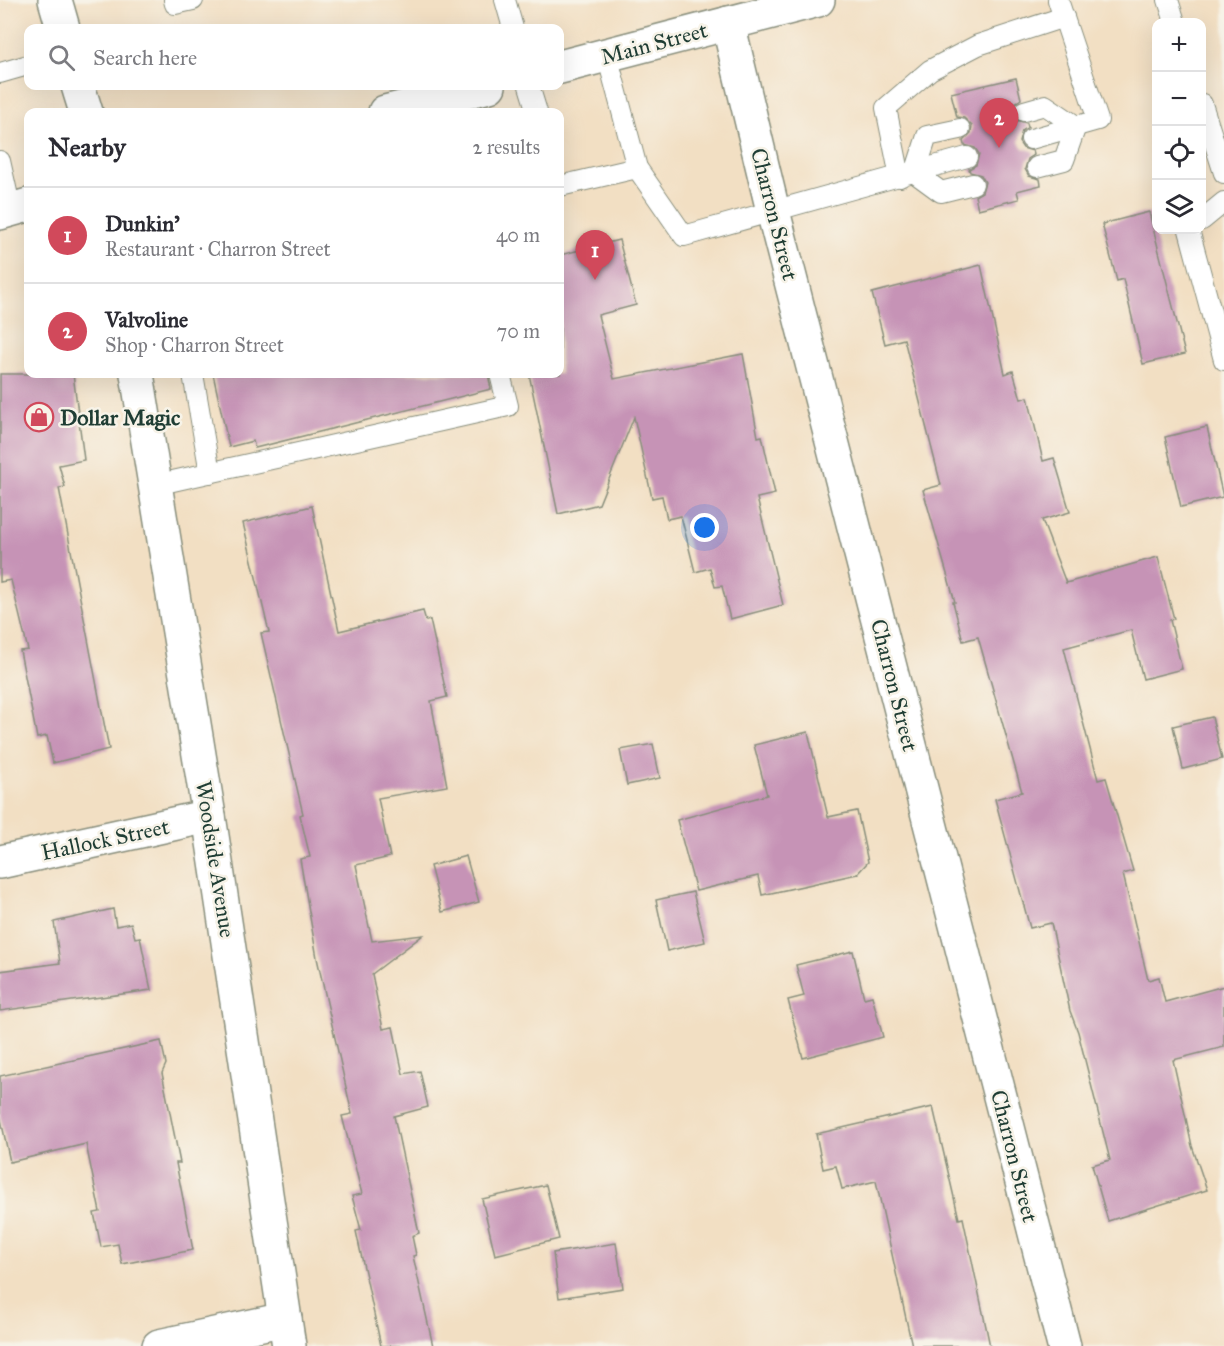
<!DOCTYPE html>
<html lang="en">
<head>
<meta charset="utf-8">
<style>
	body { margin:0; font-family:"IM FELL Great Primer",serif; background:#f2f2f3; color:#2b2b33 }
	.controls { position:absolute; right:18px; top:18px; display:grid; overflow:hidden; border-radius:12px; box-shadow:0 6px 24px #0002 }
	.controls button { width:54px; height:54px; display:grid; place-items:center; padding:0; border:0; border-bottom:2px solid #e1e1e2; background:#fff; color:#2b2b33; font:30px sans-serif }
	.you { position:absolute; left:705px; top:528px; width:21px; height:21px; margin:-15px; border:4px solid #fff; border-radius:50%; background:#1a73e8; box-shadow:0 0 0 9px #1a73e833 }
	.badge { display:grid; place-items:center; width:39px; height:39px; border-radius:50%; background:#d1495b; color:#fff; font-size:20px; font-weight:700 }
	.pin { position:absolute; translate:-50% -50px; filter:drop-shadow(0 2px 3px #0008) }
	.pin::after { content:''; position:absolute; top:32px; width:21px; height:18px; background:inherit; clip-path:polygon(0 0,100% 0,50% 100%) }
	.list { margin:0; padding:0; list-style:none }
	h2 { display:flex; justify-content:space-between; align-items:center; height:78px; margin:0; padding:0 24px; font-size:26px }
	h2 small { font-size:20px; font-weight:400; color:#7c7c81 }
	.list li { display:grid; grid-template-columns:39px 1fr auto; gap:18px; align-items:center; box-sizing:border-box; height:96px; padding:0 24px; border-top:2px solid #e1e1e2 }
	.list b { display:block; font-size:22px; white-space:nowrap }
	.list p { margin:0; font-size:20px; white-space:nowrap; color:#7c7c81 }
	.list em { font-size:20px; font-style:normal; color:#7c7c81 }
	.icon { flex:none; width:33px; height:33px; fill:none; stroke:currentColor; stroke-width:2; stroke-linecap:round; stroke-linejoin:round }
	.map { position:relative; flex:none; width:1224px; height:1346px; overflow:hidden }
	.search { position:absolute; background:#fff; box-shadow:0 6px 24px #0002; left:24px; top:24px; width:540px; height:66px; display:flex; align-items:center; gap:15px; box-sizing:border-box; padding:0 21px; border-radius:12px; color:#7c7c81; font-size:22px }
	.panel { position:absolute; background:#fff; box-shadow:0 6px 24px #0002; left:24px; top:108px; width:540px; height:270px; border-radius:12px }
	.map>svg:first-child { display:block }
	.building { fill:#c693b6 }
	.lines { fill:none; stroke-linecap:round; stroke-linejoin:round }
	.lane-casing { stroke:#888e7c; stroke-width:22 }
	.street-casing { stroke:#888e7c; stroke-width:36 }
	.primary-casing { stroke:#888e7c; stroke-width:36 }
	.lane { stroke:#fff; stroke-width:20 }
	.street { stroke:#fff; stroke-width:33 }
	.primary { stroke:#fff; stroke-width:33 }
	.labels { text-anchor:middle; stroke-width:5; stroke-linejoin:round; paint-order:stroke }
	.street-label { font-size:22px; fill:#1f3d34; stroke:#f7f3e8 }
	.poi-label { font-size:22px; font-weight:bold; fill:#1f3d34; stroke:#f7f3e8; text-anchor:start }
</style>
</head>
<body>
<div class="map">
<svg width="1224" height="1346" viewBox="0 0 1224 1346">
	<rect width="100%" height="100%" fill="#f7f3e8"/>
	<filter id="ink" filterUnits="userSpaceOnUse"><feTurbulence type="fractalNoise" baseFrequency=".0167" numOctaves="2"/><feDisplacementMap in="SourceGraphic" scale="12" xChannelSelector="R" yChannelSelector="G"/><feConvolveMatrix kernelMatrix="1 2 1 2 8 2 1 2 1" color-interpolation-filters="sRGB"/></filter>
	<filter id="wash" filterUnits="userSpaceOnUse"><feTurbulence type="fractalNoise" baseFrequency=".008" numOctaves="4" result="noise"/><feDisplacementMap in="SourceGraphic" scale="24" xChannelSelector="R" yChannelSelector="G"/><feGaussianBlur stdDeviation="1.35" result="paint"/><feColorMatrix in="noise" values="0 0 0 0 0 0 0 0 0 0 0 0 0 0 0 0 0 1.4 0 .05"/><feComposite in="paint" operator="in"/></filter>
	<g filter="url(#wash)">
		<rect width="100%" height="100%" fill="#f2dfc3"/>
		<g id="blocks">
			<g class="building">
				<path d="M1016,78L1021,99L1015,103L1012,114L1016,120L1027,123L1028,127L1022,131L1019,142L1023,148L1033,151L1034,155L1028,159L1025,169L1029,176L1040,179L1041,185L1017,191L1019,199L978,209L975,196L982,192L985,182L981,175L970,172L969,169L976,165L979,154L975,148L964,145L963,141L971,133L972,126L964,118L957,117L951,93Z"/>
				<path d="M1149,212L1185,354L1143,364L1123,279L1117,281L1102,224Z"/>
				<path d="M619,240L636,305L598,315L614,379L743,354L758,437L762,436L775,494L757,498L783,605L730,619L722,586L715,587L710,568L695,572L681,516L667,519L662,496L652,498L634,417L599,504L558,514L529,374H560V255Z"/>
				<path d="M981,265L1005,374L1013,371L1021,399L1028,397L1043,461L1054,458L1070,512L1042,520L1066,583L1158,557L1174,619L1170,620L1182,669L1143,679L1131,630L1064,648L1098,780L1106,778L1133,871L1123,874L1148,980L1159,977L1165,1002L1224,986V1047L1173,1060L1192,1146L1207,1190L1108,1221L1092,1165L1110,1160L1078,1032L1070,1011L1051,923L1030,928L995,799L1022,792L978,637L963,641L953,602H955L923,490L941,485L904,339L885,344L872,293Z"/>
				<path d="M0,374H73L84,460L59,465L65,487L59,488L109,749L53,763L47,736L37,738L20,651L28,650L11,580L0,582Z"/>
				<path d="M213,374H488L491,389L255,448L253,441L229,447Z"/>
				<path d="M1207,427L1223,497L1181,507L1165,437Z"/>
				<path d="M312,506L339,631L423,611L426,621L430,620L447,697L431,701L447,786L378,798L390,857L356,865L372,941L423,935L372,974L383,1029L393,1027L403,1074L420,1071L428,1107L394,1116L419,1233L412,1236L416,1255L413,1256L433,1346H381L356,1231L361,1230L352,1196L362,1194L342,1116L352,1114L317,958L300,859L310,857L300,815L303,814L261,633L269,632L243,523Z"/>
				<path d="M1212,717L1222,759L1183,769L1173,726Z"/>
				<path d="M808,732L828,817L857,811L868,862L857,874L762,895L758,876L696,891L677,820L767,795L754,745Z"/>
				<path d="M653,744L660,778L627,785L620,750Z"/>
				<path d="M466,856L479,902L442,912L430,866Z"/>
				<path d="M693,892L705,942L667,951L656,900Z"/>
				<path d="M113,909L116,926L131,923L135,938L140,937L151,990L0,1011V971L60,963L54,922Z"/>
				<path d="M853,951L864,998L872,996L883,1037L803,1058L788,1000L804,996L796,965Z"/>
				<path d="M161,1041L166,1064L162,1073L180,1163H176L193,1250L122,1264L118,1244L101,1247L94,1213L100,1212L86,1144L10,1162L0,1115V1076Z"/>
				<path d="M933,1107L959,1219L963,1218L990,1346H912L876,1181L842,1189L836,1166L823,1169L816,1134Z"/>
				<path d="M546,1185L559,1239L495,1255L482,1199Z"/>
				<path d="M616,1243L623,1288L559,1298L553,1253Z"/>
			</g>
		</g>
	</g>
	<g filter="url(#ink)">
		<use href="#blocks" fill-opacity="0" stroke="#888e7c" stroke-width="1.5"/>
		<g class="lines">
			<g class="lane-casing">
				<g id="lane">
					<path d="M174,0L175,4L193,0"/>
					<path d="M505,0L513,28"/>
					<path d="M1168,0L1175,22"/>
					<path d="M607,55L637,168L684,236L967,157"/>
					<path d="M0,73L28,65"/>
					<path d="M529,86L537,112"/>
					<path d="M1202,104L1224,173"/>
					<path d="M1024,111L1045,105L1076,126L1064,160L1037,167"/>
					<path d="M960,129L927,136L915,173L941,192L973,184"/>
					<path d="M1031,139L1098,120L1058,0"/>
					<path d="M0,161L11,210"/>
					<path d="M900,177L886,108L930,70L978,45L1064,17"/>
					<path d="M560,186L637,168"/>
					<path d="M1202,220L1224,202"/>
					<path d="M1189,230L1224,360"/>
					<path d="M193,374L210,473"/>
					<path d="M155,485L508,406L500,374"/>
				</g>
			</g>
			<g class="street-casing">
				<g id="street">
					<path d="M55,0L63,28"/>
					<path d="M728,23L773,211L1064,1346"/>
					<path d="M78,86L86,112"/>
					<path d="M137,374L209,816L289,1346"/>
					<path d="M0,862L209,816"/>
					<path d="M159,1346L285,1319"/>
				</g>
			</g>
			<g class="primary-casing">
				<g id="primary">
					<path d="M560,67L818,0"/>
					<path d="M385,112L489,86"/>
					<path d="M0,213L28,205"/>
				</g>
			</g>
			<use href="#lane" class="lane"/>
			<use href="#street" class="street"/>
			<use href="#primary" class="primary"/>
		</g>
	</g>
	<defs>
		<g id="shop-ring" transform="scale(1.5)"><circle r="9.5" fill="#f7f3e8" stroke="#d1495b" stroke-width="1.5"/><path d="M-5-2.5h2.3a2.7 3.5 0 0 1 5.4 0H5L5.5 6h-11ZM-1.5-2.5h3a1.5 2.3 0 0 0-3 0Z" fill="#d1495b"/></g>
	</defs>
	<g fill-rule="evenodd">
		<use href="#shop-ring" x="39" y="417"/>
	</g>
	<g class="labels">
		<g class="street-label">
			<text transform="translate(654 43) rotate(-15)" y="8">Main Street</text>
			<text transform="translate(775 214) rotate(76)" y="8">Charron Street</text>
			<text transform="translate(895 685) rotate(76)" y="8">Charron Street</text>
			<text transform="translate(105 839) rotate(-12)" y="8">Hallock Street</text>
			<text transform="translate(216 859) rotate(81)" y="8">Woodside Avenue</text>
			<text transform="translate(1015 1156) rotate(76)" y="8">Charron Street</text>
		</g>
		<g class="poi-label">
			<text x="60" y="425">Dollar Magic</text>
		</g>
	</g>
</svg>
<div class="controls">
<button>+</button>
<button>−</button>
<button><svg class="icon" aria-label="locate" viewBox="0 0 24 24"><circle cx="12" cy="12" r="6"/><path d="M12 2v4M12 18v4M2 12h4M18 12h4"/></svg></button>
<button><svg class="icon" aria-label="layers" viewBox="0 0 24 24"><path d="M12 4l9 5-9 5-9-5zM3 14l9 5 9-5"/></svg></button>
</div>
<div class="you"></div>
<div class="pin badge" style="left:595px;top:280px">1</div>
<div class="pin badge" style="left:999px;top:148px">2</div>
<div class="search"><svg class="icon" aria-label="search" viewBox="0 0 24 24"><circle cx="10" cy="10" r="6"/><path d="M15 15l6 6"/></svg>Search here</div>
<section class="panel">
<h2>Nearby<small>2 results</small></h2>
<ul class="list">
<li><span class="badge">1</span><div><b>Dunkin'</b><p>Restaurant · Charron Street</p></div><em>40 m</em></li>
<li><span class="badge">2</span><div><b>Valvoline</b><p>Shop · Charron Street</p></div><em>70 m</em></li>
</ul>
</section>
</div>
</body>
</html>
